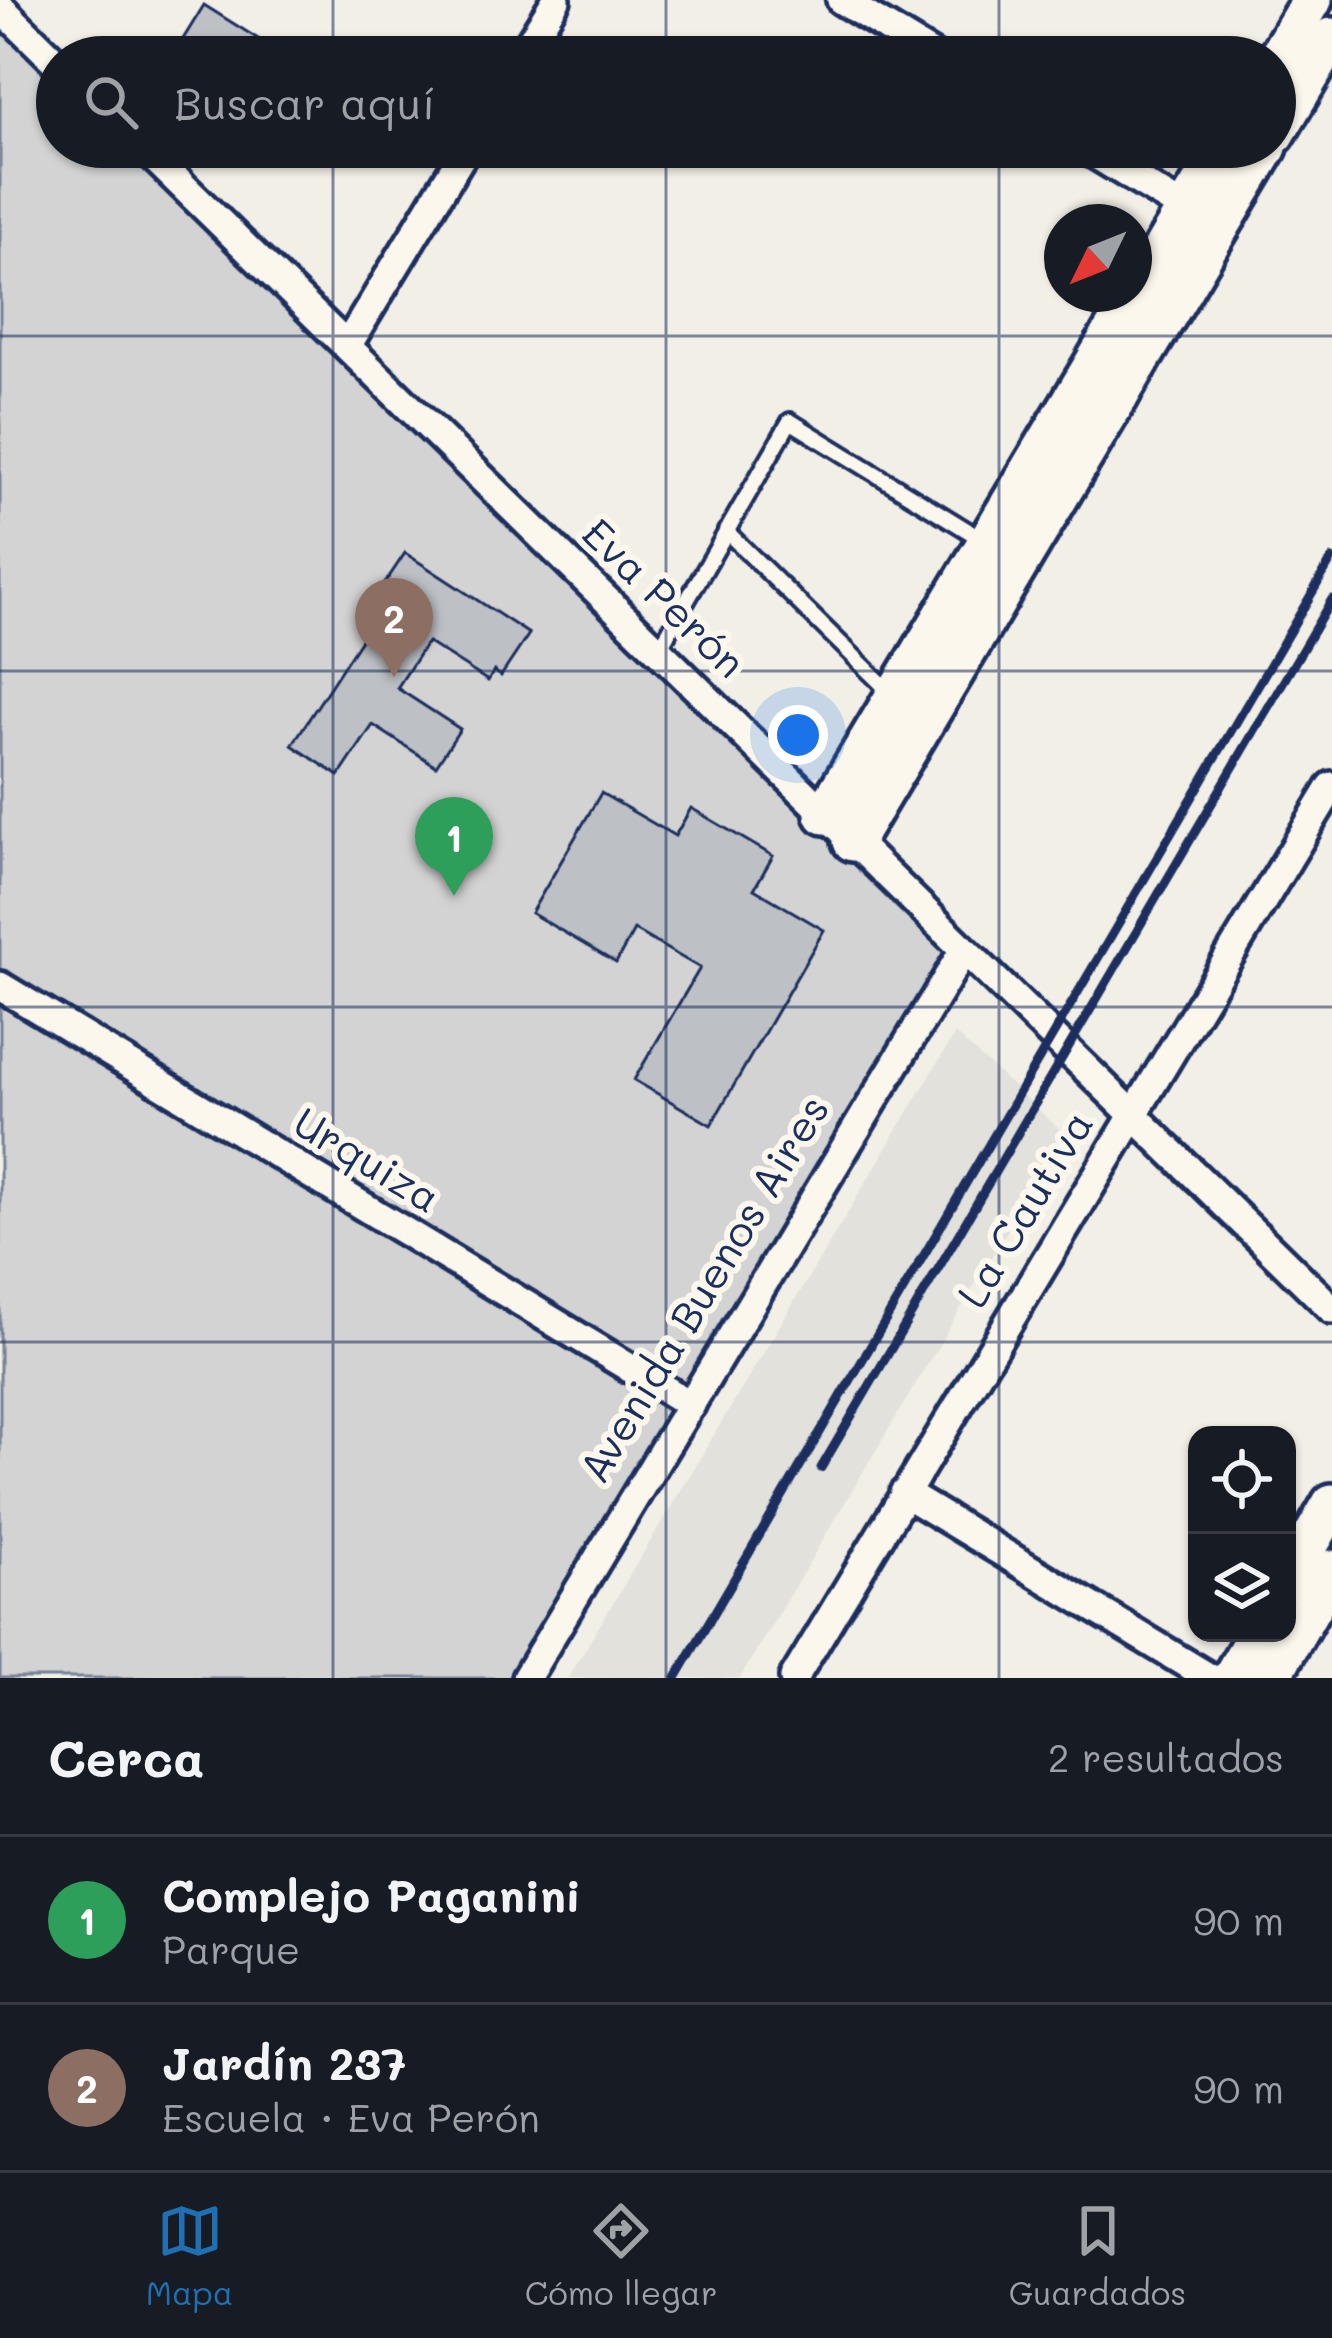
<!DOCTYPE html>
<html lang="es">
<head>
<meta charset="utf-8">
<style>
	body { margin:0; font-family:Mali,sans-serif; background:#242831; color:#f1f3f6 }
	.controls { position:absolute; right:36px; bottom:36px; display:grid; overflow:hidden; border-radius:24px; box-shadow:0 3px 9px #0004 }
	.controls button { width:108px; height:108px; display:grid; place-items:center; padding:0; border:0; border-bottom:3px solid #363941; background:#171b24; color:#f1f3f6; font:60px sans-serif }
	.compass { position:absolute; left:1044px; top:204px; width:108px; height:108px; border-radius:50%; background:#171b24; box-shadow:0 3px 9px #0004; rotate:227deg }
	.you { position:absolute; left:798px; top:735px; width:42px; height:42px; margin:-30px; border:9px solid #fff; border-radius:50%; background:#1a73e8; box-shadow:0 0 0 18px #1a73e833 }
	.badge { display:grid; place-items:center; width:78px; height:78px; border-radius:50%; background:#1f6fb2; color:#fff; font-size:39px; font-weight:700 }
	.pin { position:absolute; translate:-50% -99px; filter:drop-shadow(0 3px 6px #0008) }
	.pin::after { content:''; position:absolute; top:63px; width:42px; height:36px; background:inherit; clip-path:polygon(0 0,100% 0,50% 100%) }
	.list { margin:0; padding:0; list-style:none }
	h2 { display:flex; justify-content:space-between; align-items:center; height:156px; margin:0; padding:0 48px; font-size:51px }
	h2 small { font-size:39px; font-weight:400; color:#9ea1a6 }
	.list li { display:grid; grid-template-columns:78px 1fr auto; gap:36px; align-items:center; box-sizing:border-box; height:168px; padding:0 48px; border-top:3px solid #363941 }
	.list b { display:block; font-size:45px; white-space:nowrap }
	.list p { margin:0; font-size:39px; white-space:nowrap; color:#9ea1a6 }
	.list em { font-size:39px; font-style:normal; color:#9ea1a6 }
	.icon { flex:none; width:66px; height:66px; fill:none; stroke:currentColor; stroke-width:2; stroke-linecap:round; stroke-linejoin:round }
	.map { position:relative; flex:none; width:1332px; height:1678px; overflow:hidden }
	.search { position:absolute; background:#171b24; box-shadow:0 3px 9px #0004; left:36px; right:36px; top:36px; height:132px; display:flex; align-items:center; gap:30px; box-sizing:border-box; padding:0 42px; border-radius:66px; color:#9ea1a6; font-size:45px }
	.sheet { height:492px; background:#171b24 }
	nav { display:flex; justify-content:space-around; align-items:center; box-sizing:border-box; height:168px; border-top:3px solid #363941; background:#171b24; font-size:33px; color:#9ea1a6 }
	nav a { display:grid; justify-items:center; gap:6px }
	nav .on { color:#1f6fb2 }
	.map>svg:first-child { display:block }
	.built { fill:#e2e1dc }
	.green { fill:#d2d3d2; stroke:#768198; stroke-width:3 }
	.building { fill:#bdc0c4; stroke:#1b2f5e; stroke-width:3 }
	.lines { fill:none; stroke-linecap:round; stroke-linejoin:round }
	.lane-casing { stroke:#1b2f5e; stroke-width:22 }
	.street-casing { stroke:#1b2f5e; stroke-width:36 }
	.secondary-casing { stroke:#1b2f5e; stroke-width:48 }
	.lane { stroke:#fbf7ec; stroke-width:14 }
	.street { stroke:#fbf7ec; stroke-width:27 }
	.secondary { stroke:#fbf7ec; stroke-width:39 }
	.rail { stroke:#1b2f5e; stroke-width:9 }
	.grid { fill:none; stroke:#1b2f5e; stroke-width:3; stroke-opacity:0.55 }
	.labels { text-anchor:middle; stroke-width:12; stroke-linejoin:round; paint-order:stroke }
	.street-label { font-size:42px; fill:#1b2f5e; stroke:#fbf7ec }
</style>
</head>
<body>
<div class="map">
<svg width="1332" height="1678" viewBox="0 0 1332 1678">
	<rect width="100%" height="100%" fill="#f2efe6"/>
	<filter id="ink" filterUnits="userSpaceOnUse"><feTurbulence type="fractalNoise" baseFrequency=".00833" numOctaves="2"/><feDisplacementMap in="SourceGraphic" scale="24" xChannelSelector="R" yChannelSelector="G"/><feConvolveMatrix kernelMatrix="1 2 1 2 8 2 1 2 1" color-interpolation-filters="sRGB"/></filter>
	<g filter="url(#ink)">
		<path class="built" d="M955,1034L1065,1134L740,1678H568Z"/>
		<path class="green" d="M0,7L57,63V147H143L964,950L526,1678H0Z"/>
		<g class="building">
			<path d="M204,5L287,57H172Z"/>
			<path d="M405,553L529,634L501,676L494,671L488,681L427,642L397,688L460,729L436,766L373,725L339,776L292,745L382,607L396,616L404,604L381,589Z"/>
			<path d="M601,793L675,836L691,808L773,856L754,889L824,930L711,1125L634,1080L700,968L634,930L616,963L531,913Z"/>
		</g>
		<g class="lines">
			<g class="lane-casing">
				<g id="lane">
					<path d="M726,531L891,693"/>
					<path d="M658,651L790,421L983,540"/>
				</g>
			</g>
			<g class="street-casing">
				<g id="street">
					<path d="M841,0L935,57"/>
					<path d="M0,7L57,63"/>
					<path d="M521,57L556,0"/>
					<path d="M143,147L1332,1309"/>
					<path d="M1083,147L1199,218"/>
					<path d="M347,346L467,147"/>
					<path d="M0,986L691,1405"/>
					<path d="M904,1493L1210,1678"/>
					<path d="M526,1678L964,950"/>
					<path d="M794,1678L1332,786"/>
				</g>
			</g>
			<g class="secondary-casing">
				<g id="secondary">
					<path d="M1275,62L1312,0"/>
					<path d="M1275,134L1332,38"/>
					<path d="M825,814L1224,147"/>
					<path d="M853,841L1267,147"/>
					<path d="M1287,1582L1332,1504"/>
					<path d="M1232,1678L1258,1633"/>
					<path d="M1270,1678L1332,1570"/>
				</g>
			</g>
			<use href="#lane" class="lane"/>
			<use href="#street" class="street"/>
			<use href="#secondary" class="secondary"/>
			<g class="rail">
				<path d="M821,1468L1332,599"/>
				<path d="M676,1678L1332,559"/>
			</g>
		</g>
	</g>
	<path class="grid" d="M333,0V57M666,0V57M999,0V57M333,147V1678M666,147V1678M999,147V1678M0,336H1332M0,671H1332M0,1007H1332M0,1342H1332"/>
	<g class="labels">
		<g class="street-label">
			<text transform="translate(664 598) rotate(44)" y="15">Eva Perón</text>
			<text transform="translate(367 1160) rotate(31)" y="15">Urquiza</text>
			<text transform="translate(1025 1209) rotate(-59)" y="15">La Cautiva</text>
			<text transform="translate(704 1289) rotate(-59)" y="15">Avenida Buenos Aires</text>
		</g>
	</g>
</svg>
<div class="controls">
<button><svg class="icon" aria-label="locate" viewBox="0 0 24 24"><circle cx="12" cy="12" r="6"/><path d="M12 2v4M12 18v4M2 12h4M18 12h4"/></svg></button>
<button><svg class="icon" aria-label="layers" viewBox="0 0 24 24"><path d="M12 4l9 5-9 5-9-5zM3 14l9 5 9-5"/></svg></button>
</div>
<svg class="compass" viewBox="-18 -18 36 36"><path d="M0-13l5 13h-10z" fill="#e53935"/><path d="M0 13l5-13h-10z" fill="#9ea1a6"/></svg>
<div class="you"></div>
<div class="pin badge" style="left:454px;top:896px;background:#2e9e5b">1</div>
<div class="pin badge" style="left:394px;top:677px;background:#8d6e63">2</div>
<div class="search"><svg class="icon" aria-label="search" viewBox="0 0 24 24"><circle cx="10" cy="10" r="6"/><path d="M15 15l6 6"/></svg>Buscar aquí</div>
</div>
<section class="sheet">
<h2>Cerca<small>2 resultados</small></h2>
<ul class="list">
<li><span class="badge" style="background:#2e9e5b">1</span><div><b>Complejo Paganini</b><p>Parque</p></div><em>90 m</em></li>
<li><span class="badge" style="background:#8d6e63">2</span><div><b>Jardín 237</b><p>Escuela · Eva Perón</p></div><em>90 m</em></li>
</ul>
</section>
<nav>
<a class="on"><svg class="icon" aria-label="map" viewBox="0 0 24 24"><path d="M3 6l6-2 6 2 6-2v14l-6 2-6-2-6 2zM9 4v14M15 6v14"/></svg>Mapa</a>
<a><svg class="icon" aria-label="directions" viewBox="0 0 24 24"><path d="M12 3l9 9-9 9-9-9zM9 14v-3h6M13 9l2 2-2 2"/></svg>Cómo llegar</a>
<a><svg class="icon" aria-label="saved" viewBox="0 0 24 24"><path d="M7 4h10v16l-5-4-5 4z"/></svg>Guardados</a>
</nav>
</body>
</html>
